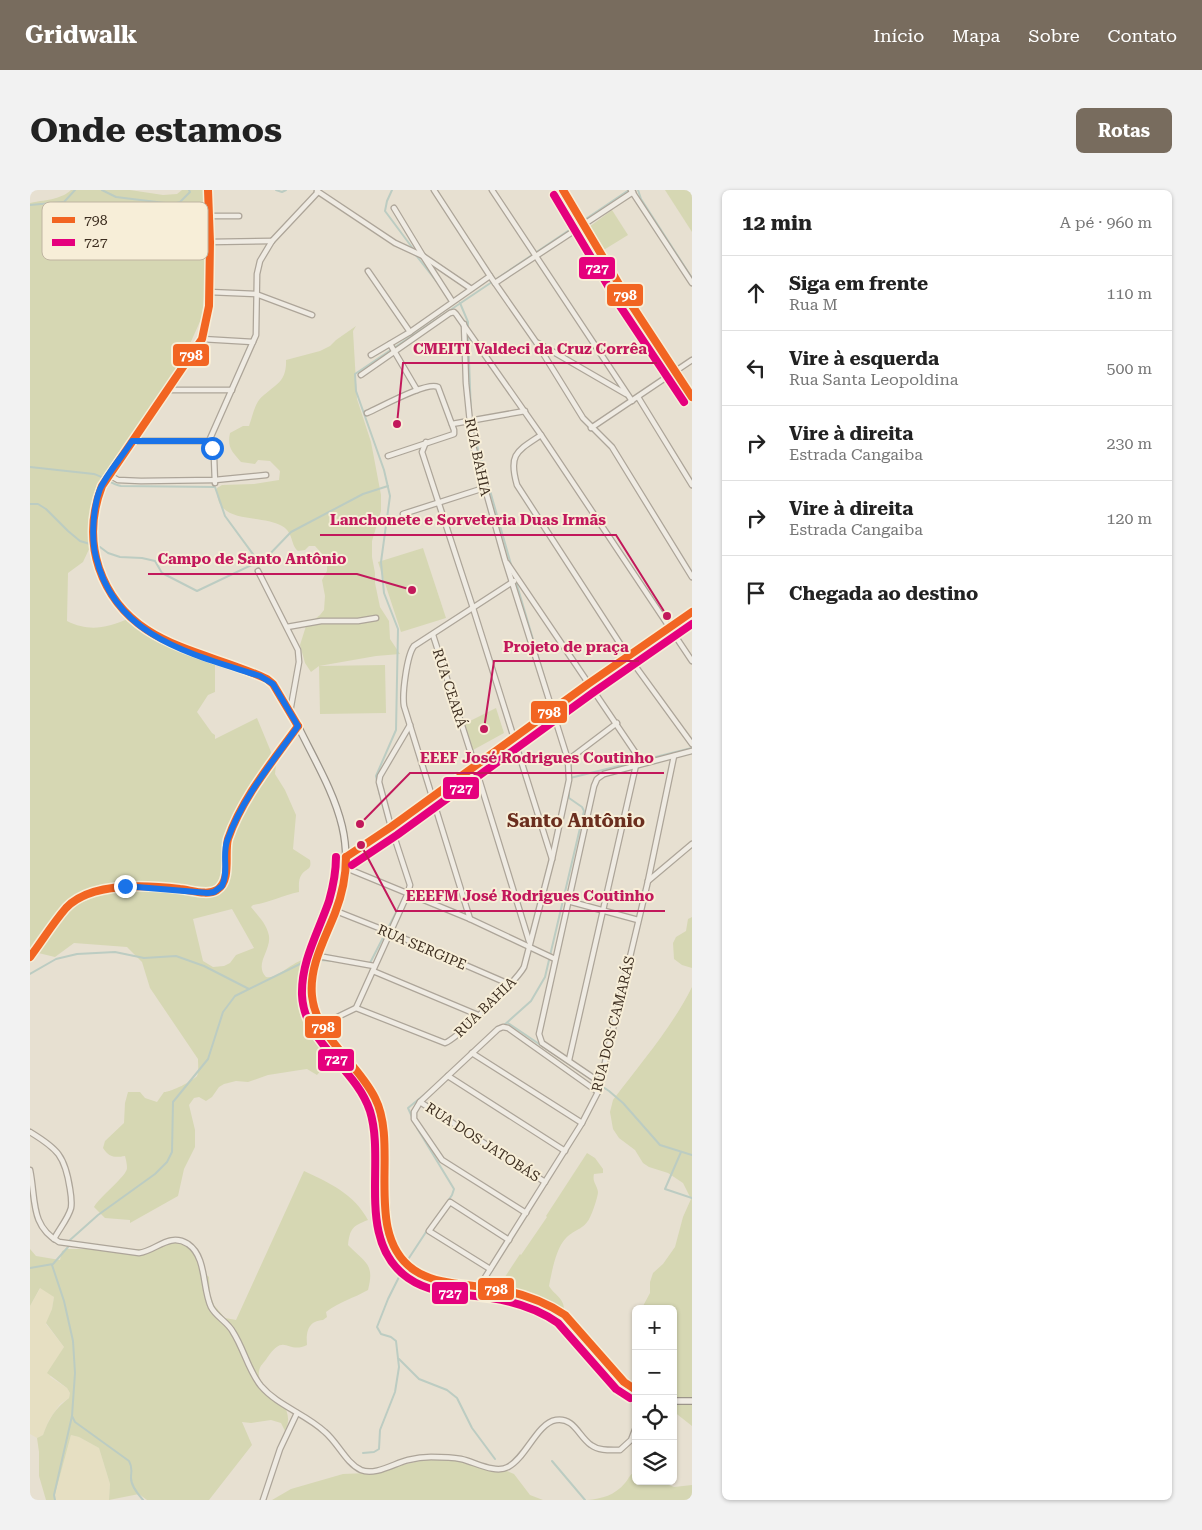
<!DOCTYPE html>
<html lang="pt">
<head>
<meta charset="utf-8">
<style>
	body { margin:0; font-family:"Roboto Serif",serif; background:#f2f2f2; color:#222 }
	.controls { position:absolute; right:15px; bottom:15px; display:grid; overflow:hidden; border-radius:8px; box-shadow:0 1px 4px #0004 }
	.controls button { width:45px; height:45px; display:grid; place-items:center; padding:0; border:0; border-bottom:1px solid #e0e0e0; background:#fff; color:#222; font:25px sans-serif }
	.stop { position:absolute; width:15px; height:15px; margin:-11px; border:4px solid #1a73e8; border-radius:50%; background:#fff }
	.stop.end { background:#1a73e8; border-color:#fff; box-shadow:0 1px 5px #0008 }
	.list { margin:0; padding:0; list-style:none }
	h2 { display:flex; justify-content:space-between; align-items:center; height:65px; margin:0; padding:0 20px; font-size:21px }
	h2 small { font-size:16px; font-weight:400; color:#767676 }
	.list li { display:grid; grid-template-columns:32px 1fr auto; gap:15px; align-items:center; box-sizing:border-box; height:75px; padding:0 20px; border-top:1px solid #e0e0e0 }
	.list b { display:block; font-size:19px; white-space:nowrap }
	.list p { margin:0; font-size:16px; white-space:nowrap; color:#767676 }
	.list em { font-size:16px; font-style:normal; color:#767676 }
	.icon { flex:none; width:28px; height:28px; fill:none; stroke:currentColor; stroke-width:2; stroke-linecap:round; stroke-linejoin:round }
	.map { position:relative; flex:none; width:662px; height:1310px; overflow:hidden; border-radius:8px }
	header { display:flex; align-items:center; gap:30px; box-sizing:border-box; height:70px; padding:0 25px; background:#786c5e; color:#fff }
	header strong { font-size:24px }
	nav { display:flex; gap:28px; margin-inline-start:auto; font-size:18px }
	.intro { display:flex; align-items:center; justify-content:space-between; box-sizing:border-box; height:120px; padding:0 30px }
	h1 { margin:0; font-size:35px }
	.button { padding:12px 22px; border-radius:8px; background:#786c5e; color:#fff; font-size:18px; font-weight:700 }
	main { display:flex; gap:30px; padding:0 30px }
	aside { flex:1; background:#fff; border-radius:8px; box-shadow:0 1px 4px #0004 }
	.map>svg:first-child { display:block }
	.farmland { fill:#e6dfc2 }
	.green { fill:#d6d7b3; fill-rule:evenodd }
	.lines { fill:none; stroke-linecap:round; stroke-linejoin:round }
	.stream { stroke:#bcccc2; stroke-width:2 }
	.street-casing { stroke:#ada599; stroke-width:7 }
	.secondary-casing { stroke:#9c958a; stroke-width:8 }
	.street { stroke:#efebe3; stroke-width:4.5 }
	.secondary { stroke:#efebe3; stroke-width:5.5 }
	.bus-1-casing { stroke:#f7eed8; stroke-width:11 }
	.bus-2-casing { stroke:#f7eed8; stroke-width:11 }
	.bus-1 { stroke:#f26522; stroke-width:8 }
	.bus-2 { stroke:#e5007d; stroke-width:8 }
	.route { stroke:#1a73e8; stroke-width:6 }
	.labels { text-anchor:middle; stroke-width:4; stroke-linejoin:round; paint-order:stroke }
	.street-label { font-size:14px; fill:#3d2e20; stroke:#f7eed8 }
	.district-label { font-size:19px; font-weight:bold; fill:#6b2e1e; stroke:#f7eed8 }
	.key { fill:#f7eed8; stroke:#bfb4a1; stroke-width:1 }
	.key-label { font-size:14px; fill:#3d2e20 }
	.leader { fill:none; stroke:#c2185b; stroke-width:2 }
	.callout-dot { fill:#c2185b; stroke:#f7eed8; stroke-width:2 }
	.callout-label { font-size:15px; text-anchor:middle; font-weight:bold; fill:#c2185b; stroke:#f7eed8; stroke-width:4; stroke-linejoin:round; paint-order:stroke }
	.line-badge { stroke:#f7eed8; stroke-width:2 }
	.badge-label { font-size:14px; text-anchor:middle; font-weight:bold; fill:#fff }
</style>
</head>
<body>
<header>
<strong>Gridwalk</strong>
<nav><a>Início</a><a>Mapa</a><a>Sobre</a><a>Contato</a></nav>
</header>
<div class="intro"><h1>Onde estamos</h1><a class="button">Rotas</a></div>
<main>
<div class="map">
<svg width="662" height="1310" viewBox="0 0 662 1310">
	<rect width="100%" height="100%" fill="#e7e0d1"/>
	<g class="farmland">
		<path d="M11,1097L24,1107L22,1119L16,1134L34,1157L20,1187L37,1198L40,1203L39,1208L30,1214L19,1230L13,1245L7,1248L0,1244V1116Z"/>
		<path d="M41,1245L49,1247L69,1258L80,1294L79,1310H25L24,1308Z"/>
	</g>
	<g class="green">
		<path d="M41,0H100L133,5L147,4L152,0H176L179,55L172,127L151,174L98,253L83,281L64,324L61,355L53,372L38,383L37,431C59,442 76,438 98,429C124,450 153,462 185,473V502L178,505L167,522L182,543L185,545V549L227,528L246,574L245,584L255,600L266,625L263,659L280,670C282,680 277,678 272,684C268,689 269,696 269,702C253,705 239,713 223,715L221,717C228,726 237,734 239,746C241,761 224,774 236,787C250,790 266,765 284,769C281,786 279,803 283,820C285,826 287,834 290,839C291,842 295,845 296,849C301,859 295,877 287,885L277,879L270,880L238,885L218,892L206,891L194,894L189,897L182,907L176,911L169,907L164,908L159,915L165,940V957L154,979L148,1006L100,1033V1030L75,1028L64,1017C70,1006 97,986 97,978C97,974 96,970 95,966C84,968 79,967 73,958L75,951L94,933L95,913L98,902H110L115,908L127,912L134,902C141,902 163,891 167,886C169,882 168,874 168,869L120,798L112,772L97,757L44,753L25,767L0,761V13C13,10 31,10 41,0ZM202,719L224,758L206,765L200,773L194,776L183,777L173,771L163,729Z"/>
		<path d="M635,0H662V42Z"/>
		<path d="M582,20L598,45L572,61L559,37Z"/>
		<path d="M326,136L323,141L327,209L341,252L351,305V321L342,351V367L345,383V393L350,417L359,431L360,449L370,464L346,466L289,476L355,475L356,523L290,524L289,476L281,482L275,473L270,455L276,436L290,425L294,420L295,406L292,390L297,381V376L294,366L285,356H279L275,360L268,361C260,354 264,343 252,336C230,323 185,336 187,298L192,295L224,294L249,290L250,281L240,271L228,270L225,274L211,272C202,261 197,258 200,243L213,236H219C222,228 224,217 229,210C243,195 257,194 256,170L290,161L300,156L306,150Z"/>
		<path d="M393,358L416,428L371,442L348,372Z"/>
		<path d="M466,518L474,543L443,560L434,534Z"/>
		<path d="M662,727V778L652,775L644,769L643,753L646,747L656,741L658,729Z"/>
		<path d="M662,797V1236L643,1221V1119H614L613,1116L620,1103V1092L623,1083L633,1074L645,1057L653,1027L661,1009L653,993L638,983L619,977L613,973L605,960L589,948L583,939L580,922L583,910C611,873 642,837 662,797Z"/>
		<path d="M557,963L565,968L573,979V983L564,984C562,992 567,995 568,1002C568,1006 563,1021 561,1025C555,1040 546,1038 536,1048C526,1058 522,1081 519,1096C525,1106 535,1108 534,1122L515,1108L469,1096L490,1064L491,1065L517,1027L516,1026Z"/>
		<path d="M274,981C300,993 324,1004 338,1030C322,1036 320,1039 318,1055C335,1073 345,1073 338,1100C324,1108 309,1112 296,1122L297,1127L293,1130C278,1131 276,1142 277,1155C257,1165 255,1141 237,1168C234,1173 230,1175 229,1181C225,1201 270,1210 255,1241L251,1233L241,1230L221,1233L212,1232L222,1255L179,1310H117L109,1304L79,1310L80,1294L69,1258L49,1247L41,1245L24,1308L25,1310H16L9,1286V1262L7,1248L13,1245C19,1228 25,1219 39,1208L40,1203L37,1198L17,1183L34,1157L16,1133L22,1119L24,1107L10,1098L0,1116V1059L6,1066L30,1070L32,1061L37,1059H127L139,1047C168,1046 164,1078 179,1087L180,1104L184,1115L195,1128L206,1130Z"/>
		<path d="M399,1269L424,1270L469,1281H477L484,1284L500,1305L513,1310H242L261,1299L313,1284L337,1283Z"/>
		<path d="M606,1281V1291H629L644,1297L662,1295V1310H557C572,1309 585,1305 595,1293C599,1288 600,1284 606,1281Z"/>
	</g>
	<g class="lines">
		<g class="stream">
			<path d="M72,0L86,7L143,14L150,12L160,2L159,0"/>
			<path d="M246,0L252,2L256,0"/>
			<path d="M362,0L357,11L355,21L384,60"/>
			<path d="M608,0L611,9L662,88"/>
			<path d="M0,15L34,12L45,0"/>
			<path d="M385,64L407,92"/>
			<path d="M430,113L438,132V139"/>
			<path d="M438,143L441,224"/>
			<path d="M443,241L482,378"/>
			<path d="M0,277L64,284C74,287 81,294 91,296L185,297L195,326L228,371"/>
			<path d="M0,314H8L16,319L38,341L50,351L70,357L78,363L90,367L112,368L125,371L132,383L167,401L236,368L261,342L333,304L358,296"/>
			<path d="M484,385L515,490"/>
			<path d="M532,558L536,575"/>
			<path d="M540,588L662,558"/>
			<path d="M350,605L346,586L366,540L368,439L354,403L351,372L360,306L354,280L326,201L325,184L599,0"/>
			<path d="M289,770L307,771"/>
			<path d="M336,773H340L374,707"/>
			<path d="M0,784L26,769L47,764L85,762L114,768L146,766L174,776L219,799"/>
			<path d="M478,833L579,901L593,913L630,955L662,965"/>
			<path d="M473,836L501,811L515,787L554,621L552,617L539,608V602"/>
			<path d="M383,929L378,918L400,900"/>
			<path d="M387,938L424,999L422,1005L418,1011"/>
			<path d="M651,962L635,999L662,1008"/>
			<path d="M377,1071L398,1039"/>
			<path d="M22,1075L34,1111L43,1151L45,1183L42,1226L24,1305L25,1310"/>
			<path d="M0,1078L23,1074L38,1057L40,1050L68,1025L125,984L137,972L142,962L143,912L178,869L193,822L205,806L270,774L275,770H284"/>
			<path d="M369,1169L389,1189L417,1200L427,1208L442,1238L465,1269"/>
			<path d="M42,1226L45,1232L99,1271C103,1278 101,1281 101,1288C101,1296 108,1304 113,1310"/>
			<path d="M333,1263L344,1262L349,1259L350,1240L365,1202L369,1177L366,1151L361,1147L351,1144L347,1137L358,1109L375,1075"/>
			<path d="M522,1271L555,1310"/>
		</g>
		<g class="street-casing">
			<g id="street">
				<path d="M178,0L180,52L179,116L172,149L155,176L72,296C62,318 61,348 67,371C81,431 133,454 187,471C203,477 221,481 237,489L243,494L268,536"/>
				<path d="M404,0L460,86L506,152L553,228L582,257L662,387"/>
				<path d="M462,0L602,211"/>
				<path d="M533,0L599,111L662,207"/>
				<path d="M601,0L662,93"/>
				<path d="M287,1L365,53L393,66L440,98"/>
				<path d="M364,18L393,66L422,111"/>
				<path d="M178,26H209"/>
				<path d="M180,52L242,51"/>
				<path d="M338,81L380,142"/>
				<path d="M465,93L603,2"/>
				<path d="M179,102L226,104L282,125"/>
				<path d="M172,149L223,152"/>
				<path d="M508,153L596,204"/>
				<path d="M360,154L387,200"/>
				<path d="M341,165L380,142L460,86"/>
				<path d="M331,185L420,123L424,122L426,124L511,245L662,471"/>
				<path d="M139,200H202"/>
				<path d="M608,207L662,295"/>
				<path d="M337,223C351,217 397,191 408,197L424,240V244L358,266"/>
				<path d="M422,234L495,221"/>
				<path d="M561,238L662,170"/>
				<path d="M511,245C487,261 478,264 487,295L598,466L662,554"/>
				<path d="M102,251H179"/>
				<path d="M179,251L226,145L227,84L230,71L242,51L288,2"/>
				<path d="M179,251L184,267L185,293"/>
				<path d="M396,252L392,262L443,418L522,669"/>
				<path d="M79,285L88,290L111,291L185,290L236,285"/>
				<path d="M373,324L454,298"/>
				<path d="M477,373L607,565L606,575L539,870"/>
				<path d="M228,381L268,460L269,472L260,522"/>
				<path d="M257,437L291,431H328L346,428"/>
				<path d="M403,445L445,576L499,751"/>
				<path d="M538,570L587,533"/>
				<path d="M316,678L440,729L525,769"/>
				<path d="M618,691L662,654"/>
				<path d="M538,711L608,730"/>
				<path d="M306,721L359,742L479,794"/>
				<path d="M440,729L374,516C372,503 377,465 384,456L484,391"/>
				<path d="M288,766L344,776"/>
				<path d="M343,781L448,825"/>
				<path d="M326,818L415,853C428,848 487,790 494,777L522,669L539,590L538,570L475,370L442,252L436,193L434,134"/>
				<path d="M291,835L326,818L378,703L380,695L361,637L349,592L350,586L380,535"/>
				<path d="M442,863L552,933"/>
				<path d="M418,886L535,961"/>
				<path d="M571,893L512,853L509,844L564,596L567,589L574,584L662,561"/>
				<path d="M390,912L515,992"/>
				<path d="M0,942C28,959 35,966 40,999C41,1005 42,1012 41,1018C38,1029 29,1039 24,1049"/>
				<path d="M0,980C6,1009 0,1036 29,1052L109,1063C126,1061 139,1042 158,1054C177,1067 172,1098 181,1117C186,1127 198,1132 203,1142C214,1159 218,1180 231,1196C248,1216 276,1224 295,1242C308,1253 316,1273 331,1280C345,1286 365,1273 378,1270C386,1268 393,1267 401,1267C411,1267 421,1267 431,1269C445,1272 465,1284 478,1277C496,1268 507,1233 526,1230C544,1227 549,1247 561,1255C569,1261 580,1260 590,1260L601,1250L606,1237"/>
				<path d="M496,1023L412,970L384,929V922L390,912L468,839L473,837L478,838L568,902"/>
				<path d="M460,1079L399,1041L420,1012L479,1050"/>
				<path d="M449,1097L552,933L568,902L618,691L644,566"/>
				<path d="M233,1310L250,1259L267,1223"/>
			</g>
		</g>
		<g class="secondary-casing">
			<g id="secondary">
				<path d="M316,667L361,637L558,494L662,422"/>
				<path d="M0,767L37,717C66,688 141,697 178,703C206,698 190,667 199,647C216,606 242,572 268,536C300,601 333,647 306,722C295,749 278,778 283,808C288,848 330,874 346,910C355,930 354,952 354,973C355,996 356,1019 358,1041C374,1092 408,1091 452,1097C482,1101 510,1107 535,1125L594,1192L606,1200"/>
				<path d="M643,1211H662"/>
			</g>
		</g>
		<use href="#street" class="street"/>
		<use href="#secondary" class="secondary"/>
		<g class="bus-1-casing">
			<g id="bus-1">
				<path d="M178,0L180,52L179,116L172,149L72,296C62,322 60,351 69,378C96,457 173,459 237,489L243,494L268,536"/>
				<path d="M533,0L599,111L662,207"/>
				<path d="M316,667C316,686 312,705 305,723C295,749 279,776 282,806C286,847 328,873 345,908C370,957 332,1044 384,1080C406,1095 436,1094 461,1098C488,1102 512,1110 535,1125L594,1192L606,1200"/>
				<path d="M316,667L361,637L558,494L662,422"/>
				<path d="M0,767C12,751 23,733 36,718C60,692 117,695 150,699C161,700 177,706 187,700C202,690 194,664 198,649C212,608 243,571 268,536"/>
			</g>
		</g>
		<g class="bus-2-casing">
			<g id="bus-2">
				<path d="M524,5L590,116L654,212"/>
				<path d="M306,667C306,682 303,697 299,711C288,743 271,771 272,805C274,853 326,878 340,921C356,972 325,1051 378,1088C402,1105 434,1104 461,1108C486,1112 508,1119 528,1133L586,1199L600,1208"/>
				<path d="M322,675L367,645L564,502L662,434"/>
			</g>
		</g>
		<use href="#bus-1" class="bus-1"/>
		<use href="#bus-2" class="bus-2"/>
	</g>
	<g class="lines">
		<path class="route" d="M95,696L178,703L184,702L192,696C199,682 192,666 197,651C212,608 242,573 268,536L243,494L230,486C162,464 85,448 66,367C61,349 63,317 70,299C78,282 92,267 102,251H179L182,258"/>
	</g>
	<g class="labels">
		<g class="street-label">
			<text transform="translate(448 267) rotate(78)" y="5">RUA BAHIA</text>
			<text transform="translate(420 498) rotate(72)" y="5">RUA CEARÁ</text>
			<text transform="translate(392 757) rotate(23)" y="5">RUA SERGIPE</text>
			<text transform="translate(455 817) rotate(-44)" y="5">RUA BAHIA</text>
			<text transform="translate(583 834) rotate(-76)" y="5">RUA DOS CAMARÁS</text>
			<text transform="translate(453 952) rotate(33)" y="5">RUA DOS JATOBÁS</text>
		</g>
		<g class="district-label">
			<text x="546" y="637">Santo Antônio</text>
		</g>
	</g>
	<rect x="12" y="12" width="166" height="58" rx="8" class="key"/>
	<rect x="22" y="27" width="23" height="6" fill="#f26522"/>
	<rect x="22" y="49" width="23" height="7" fill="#e5007d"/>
	<g class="key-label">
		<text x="54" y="35">798</text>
		<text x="54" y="57">727</text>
	</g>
	<path class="leader" d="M367 234L373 173H627M637 426L586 345H290M382 400L327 384H118M454 539L464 471H609M330 634L380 583H634M331 655L366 721H635"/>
	<g class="callout-dot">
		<circle cx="367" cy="234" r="5"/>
		<circle cx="637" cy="426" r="5"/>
		<circle cx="382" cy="400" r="5"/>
		<circle cx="454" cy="539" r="5"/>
		<circle cx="330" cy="634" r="5"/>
		<circle cx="331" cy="655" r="5"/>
	</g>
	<g class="callout-label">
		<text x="500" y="164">CMEITI Valdeci da Cruz Corrêa</text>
		<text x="438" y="335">Lanchonete e Sorveteria Duas Irmãs</text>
		<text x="222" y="374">Campo de Santo Antônio</text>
		<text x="536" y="462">Projeto de praça</text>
		<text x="507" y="573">EEEF José Rodrigues Coutinho</text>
		<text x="500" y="711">EEEFM José Rodrigues Coutinho</text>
	</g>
	<g class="line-badge">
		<rect x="548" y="66" width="38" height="24" rx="5" fill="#e5007d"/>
		<rect x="576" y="93" width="38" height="24" rx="5" fill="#f26522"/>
		<rect x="142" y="153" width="38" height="24" rx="5" fill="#f26522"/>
		<rect x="500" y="510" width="38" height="24" rx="5" fill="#f26522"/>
		<rect x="412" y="586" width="38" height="24" rx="5" fill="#e5007d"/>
		<rect x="274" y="825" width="38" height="24" rx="5" fill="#f26522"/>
		<rect x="287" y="858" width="38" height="24" rx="5" fill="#e5007d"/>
		<rect x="447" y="1087" width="38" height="24" rx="5" fill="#f26522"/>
		<rect x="401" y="1091" width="38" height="24" rx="5" fill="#e5007d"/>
	</g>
	<g class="badge-label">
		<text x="567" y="83">727</text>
		<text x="595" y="110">798</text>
		<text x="161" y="170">798</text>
		<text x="519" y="527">798</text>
		<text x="431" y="603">727</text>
		<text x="293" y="842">798</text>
		<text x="306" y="874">727</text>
		<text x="466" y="1104">798</text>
		<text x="420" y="1108">727</text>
	</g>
</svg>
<div class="controls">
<button>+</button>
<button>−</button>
<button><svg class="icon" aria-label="locate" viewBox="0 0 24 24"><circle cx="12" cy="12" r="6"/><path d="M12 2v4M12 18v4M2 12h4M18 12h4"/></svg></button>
<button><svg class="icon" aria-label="layers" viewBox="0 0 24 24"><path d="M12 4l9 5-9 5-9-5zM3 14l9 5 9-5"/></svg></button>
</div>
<div class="stop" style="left:182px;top:258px"></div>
<div class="stop end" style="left:95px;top:696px"></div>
</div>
<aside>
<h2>12 min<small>A pé · 960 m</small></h2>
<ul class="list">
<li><svg class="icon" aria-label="ahead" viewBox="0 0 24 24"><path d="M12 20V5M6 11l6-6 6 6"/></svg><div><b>Siga em frente</b><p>Rua M</p></div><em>110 m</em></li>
<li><svg class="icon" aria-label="left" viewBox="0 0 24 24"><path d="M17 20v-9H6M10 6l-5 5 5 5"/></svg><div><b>Vire à esquerda</b><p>Rua Santa Leopoldina</p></div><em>500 m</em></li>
<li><svg class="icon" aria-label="right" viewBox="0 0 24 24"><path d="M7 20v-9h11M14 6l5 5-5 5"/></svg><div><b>Vire à direita</b><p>Estrada Cangaiba</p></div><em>230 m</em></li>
<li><svg class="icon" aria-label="right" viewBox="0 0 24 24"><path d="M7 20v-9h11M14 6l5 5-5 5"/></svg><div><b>Vire à direita</b><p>Estrada Cangaiba</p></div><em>120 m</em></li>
<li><svg class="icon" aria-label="arrive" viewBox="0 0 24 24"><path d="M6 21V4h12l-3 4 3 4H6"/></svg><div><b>Chegada ao destino</b></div></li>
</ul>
</aside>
</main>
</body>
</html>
